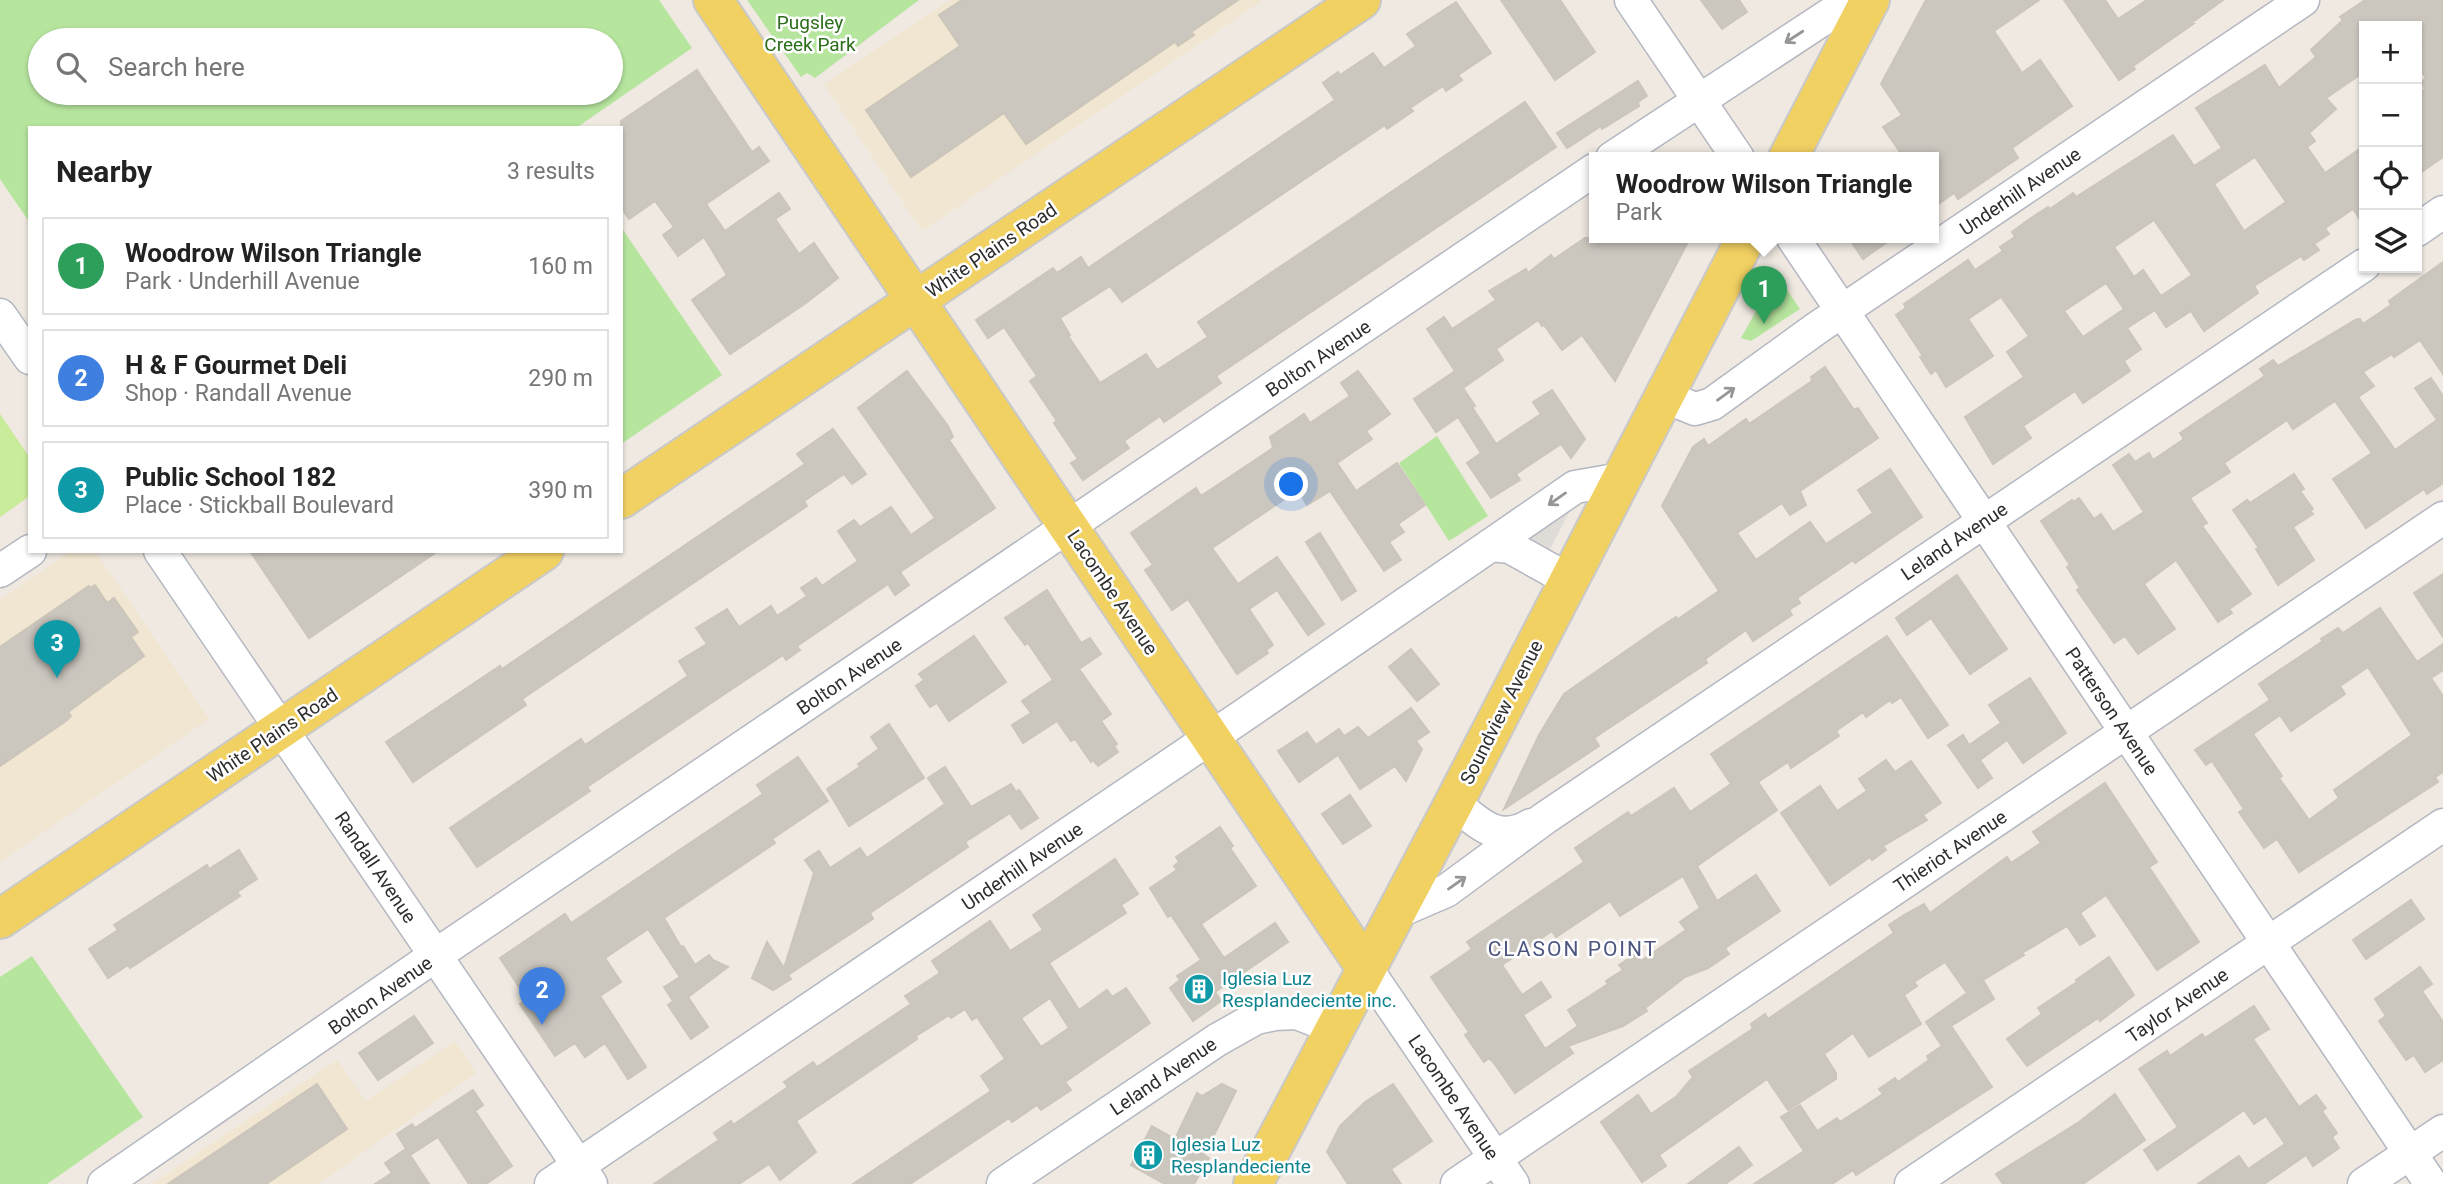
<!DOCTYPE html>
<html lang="en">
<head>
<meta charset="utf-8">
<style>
	body { margin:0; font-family:Roboto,sans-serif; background:#f2f2f2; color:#222 }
	.controls { position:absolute; right:21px; top:21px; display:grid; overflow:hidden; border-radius:0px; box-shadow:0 2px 5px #0004 }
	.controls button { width:63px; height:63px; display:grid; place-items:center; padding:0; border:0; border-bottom:2px solid #e0e0e0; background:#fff; color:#222; font:35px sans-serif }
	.you { position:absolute; left:1292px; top:485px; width:24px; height:24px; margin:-18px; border:5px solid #fff; border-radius:50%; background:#1a73e8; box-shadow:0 0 0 10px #1a73e833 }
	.badge { display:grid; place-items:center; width:46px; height:46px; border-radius:50%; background:#0f766e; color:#fff; font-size:23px; font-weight:700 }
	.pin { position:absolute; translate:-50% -58px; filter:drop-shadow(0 2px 4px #0008) }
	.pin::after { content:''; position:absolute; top:37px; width:24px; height:21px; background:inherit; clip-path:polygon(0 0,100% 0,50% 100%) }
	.popup { position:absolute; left:1589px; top:152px; width:350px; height:91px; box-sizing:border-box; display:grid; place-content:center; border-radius:0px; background:#fff; filter:drop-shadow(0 2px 5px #0005); font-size:23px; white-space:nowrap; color:#767676 }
	.popup b { font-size:26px; color:#222 }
	.popup::after { content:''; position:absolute; left:50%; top:100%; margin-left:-14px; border:14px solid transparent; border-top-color:#fff }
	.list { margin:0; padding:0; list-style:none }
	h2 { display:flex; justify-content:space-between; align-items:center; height:91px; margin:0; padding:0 28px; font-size:30px }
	h2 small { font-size:23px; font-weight:400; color:#767676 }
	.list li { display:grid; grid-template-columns:46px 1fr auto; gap:21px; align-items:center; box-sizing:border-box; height:98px; margin:0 14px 14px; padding:0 14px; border:2px solid #e0e0e0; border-radius:0px }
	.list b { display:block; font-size:26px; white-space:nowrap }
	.list p { margin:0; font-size:23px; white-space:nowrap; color:#767676 }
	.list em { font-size:23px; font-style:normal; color:#767676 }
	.icon { flex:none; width:38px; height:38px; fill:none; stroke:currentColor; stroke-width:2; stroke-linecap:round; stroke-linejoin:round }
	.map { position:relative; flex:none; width:2443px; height:1184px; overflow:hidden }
	.search { position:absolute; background:#fff; box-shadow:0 2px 5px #0004; left:28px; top:28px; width:595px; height:77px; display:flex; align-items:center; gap:18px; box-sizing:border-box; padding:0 24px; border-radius:38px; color:#767676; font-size:26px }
	.panel { position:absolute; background:#fff; box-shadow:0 2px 5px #0004; left:28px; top:126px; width:595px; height:427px; border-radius:0px }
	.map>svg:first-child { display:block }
	.education { fill:#f0e6d1 }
	.green { fill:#b6e59e; fill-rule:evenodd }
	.pitch { fill:#c9ec9a }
	.plaza { fill:#dfdcd8 }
	.building { fill:#cbc7bf; stroke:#cbc5ba; stroke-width:2; fill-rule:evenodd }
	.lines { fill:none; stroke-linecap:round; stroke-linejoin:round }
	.minor-casing { stroke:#b4b7c1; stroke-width:35 }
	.major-casing { stroke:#c9c9c9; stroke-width:42 }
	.minor { stroke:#fff; stroke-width:32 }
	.major { stroke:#f2d163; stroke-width:38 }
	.oneway { stroke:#969696 }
	.labels { text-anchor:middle; stroke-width:5; stroke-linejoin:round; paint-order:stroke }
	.park-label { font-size:19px; fill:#2c6e1b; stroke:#fff }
	.street-label { font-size:19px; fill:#2e2e2e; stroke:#fff }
	.culture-label { font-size:19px; fill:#0d838f; stroke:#fff; text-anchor:start }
	.neighbourhood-label { font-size:21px; letter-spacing:2px; fill:#4d5680; stroke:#fff }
</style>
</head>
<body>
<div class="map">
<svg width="2443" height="1184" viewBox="0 0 2443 1184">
	<rect width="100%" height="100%" fill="#efe9e1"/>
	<g class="education">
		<path d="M950,0H1261L1262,1L922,231L824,84Z"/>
		<path d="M72,551H95L209,719L0,862V600Z"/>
		<path d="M455,1041L476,1073L318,1184H152L337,1060L366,1101Z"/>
	</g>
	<g class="green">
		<path d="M0,0H659L692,48L576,128H30V223L0,179ZM611,40V93H40V40Z"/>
		<path d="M747,0H919L815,78L807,73L801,77Z"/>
		<path d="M621,227L722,375L621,444Z"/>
		<path d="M1774,279L1781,281L1800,309L1751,341L1741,338Z"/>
		<path d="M1437,436L1488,516L1449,541L1399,463Z"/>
		<path d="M32,956L143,1117L47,1184H0V977Z"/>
	</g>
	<path class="pitch" d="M0,414L30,458V496L0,517Z"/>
	<path class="plaza" d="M1573,505L1549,551L1544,553L1520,544Z"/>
	<g class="building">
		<path d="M962,0H1238L1191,32L1194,35L1178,46L1175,42L1026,144L1004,113L911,177L866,110L960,46L939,15Z"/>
		<path d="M1501,0H1560L1595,52L1555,80Z"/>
		<path d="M1701,0H1739L1747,12L1722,29Z"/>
		<path d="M1926,0H2039L1994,31L2022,73L2040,60L2072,106L2012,148L2018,158L1958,199L1954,193L1934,207V158H1904L1883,127L1902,115L1881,84Z"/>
		<path d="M2064,0H2105L2118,19L2147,0H2223L2190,24H2193L2133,66L2135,69L2119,80Z"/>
		<path d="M2365,0H2443V157L2417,175V95L2425,89L2421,82L2426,78L2417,65V51L2423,46L2417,39V26H2364V72L2326,98L2336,109L2309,133L2315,141L2307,147L2325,173L2364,146V225L2353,209L2325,228L2329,234L2314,244L2319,250L2304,260L2301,256L2254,286L2258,293L2204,331L2191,311L2166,327L2155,310L2127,328L2141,349L2124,361L2130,371L2083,403L2075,391L2023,426L2031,438L1993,464L1965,417L2024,377L2007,352L2029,336L2001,297L1968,319L1993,356L1946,387L1936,370L1931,374L1920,357L1923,356L1896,315L1906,308L1904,304L1968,260L1975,270L2003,251L2000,247L2015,237L2012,232L2028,220L2048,207L2050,209L2073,193L2076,197L2173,135L2194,166L2222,148L2196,108L2265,65L2279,88L2316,57L2311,50L2343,20L2340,17ZM2255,157L2286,202L2244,231L2214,184ZM2154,220L2192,275L2161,296L2143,270L2134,277L2114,247ZM2106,283L2124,309L2083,337L2064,311Z"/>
		<path d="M1456,2L1491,53L1458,75L1462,80L1446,91L1443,86L1410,108L1413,111L1387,129L1385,125L1122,302L1110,286L1060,318L1070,335L1068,336L1100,383L1146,354L1157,370L1208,337L1198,322L1525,102L1556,147L1216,376L1221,383L1164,422L1160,416L1124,441L1129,448L1083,480L1071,463L1078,459L1054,423L1057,421L1030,381L1037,376L1004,327L988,338L976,320L1053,268L1057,273L1081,257L1088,268L1335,100L1323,83L1338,72L1340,75L1373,53L1384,68L1416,46L1407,34Z"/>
		<path d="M697,70L752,152L759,147L769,161L706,204L725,231L779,193L790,209L775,219L799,254L814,243L838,278L806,303L730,354L692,300L727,275L704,237L678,256L663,235L674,227L655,201L629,219L621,207V121Z"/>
		<path d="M1638,81L1647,96L1638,102L1639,106L1602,129L1601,126L1567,148L1557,133Z"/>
		<path d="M1585,238H1690L1615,381L1582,335L1562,350L1544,325L1542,326L1538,320L1496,349L1503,360L1463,388L1475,406L1472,407L1496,444L1541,414L1533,402L1552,390L1585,439L1571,458L1561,444L1516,474L1520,480L1491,498L1467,463L1481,453L1458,417L1436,432L1414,399L1455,371L1427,329L1444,317L1452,329L1496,300L1489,291L1526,269L1528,273L1551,255L1554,259Z"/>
		<path d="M1849,238H1893L1863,259Z"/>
		<path d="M2443,262V374L2420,340L2394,357L2392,354L2363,372L2374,386L2358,397L2395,450L2437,420L2415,388L2431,378L2443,396V483L2427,494L2424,489L2366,528L2333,479L2372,453L2335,401L2293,429L2287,420L2224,463L2230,472L2190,498L2207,523L2202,526L2251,594L2229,609L2232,613L2218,622L2176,560L2144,584L2175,629L2138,654L2125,636L2114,643L2077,590L2080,588L2067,567L2070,565L2041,521L2072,500L2073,502L2079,498L2094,519L2101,514L2113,532L2144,512L2113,465L2129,454L2135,462L2149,453L2153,460L2184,439L2180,433L2265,376L2260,369L2273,360L2278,366L2357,319H2360L2363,324L2391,305L2389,301Z"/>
		<path d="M1825,367L1854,410L1858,408L1878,438L1800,491L1806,505L1790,515L1782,503L1737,533L1756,560L1810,522L1826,544L1873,513L1858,490L1890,469L1922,517L1855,563L1853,560L1797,598L1800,603L1789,610L1792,615L1753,641L1746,630L1705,659L1707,663L1594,738L1599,746L1504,809L1539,735L1564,694L1656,630L1676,617L1678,619L1719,591L1662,506L1693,447L1704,439L1708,446L1746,419L1749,424L1812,381L1811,377Z"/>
		<path d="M907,371L948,426L953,437L949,440L995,508L900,572L909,585L895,595L888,584L797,646L800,650L786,660L783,655L723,695L587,787L590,791L477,867L450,828L581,739L585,745L688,676L679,661L707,644L696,628L727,609L739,627L771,606L777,616L807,596L801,588L816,578L822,586L836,576L858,561L838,531L854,520L860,527L891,507L911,535L935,518L858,408Z"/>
		<path d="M1358,371L1390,414L1366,431L1372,439L1337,463L1356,491L1397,463L1425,505L1398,524L1404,532L1389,542L1401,560L1384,571L1330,491L1307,505L1298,490L1212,548L1238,584L1277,557L1324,624L1308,635L1277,590L1249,609L1273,645L1266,650L1268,653L1237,674L1188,599L1172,610L1145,570L1153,565L1131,533L1196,488L1201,496L1273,448L1270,437L1304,414L1310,423L1350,396L1341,383Z"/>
		<path d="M833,429L866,474L852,484L844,474L804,501L807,506L522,699L526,705L413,782L386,742L500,666L502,669L805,464L797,454Z"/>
		<path d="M2294,474L2304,489L2300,491L2313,509L2310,511L2313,514L2293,527L2314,560L2278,585L2256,549L2259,548L2233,510L2247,500L2250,503Z"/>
		<path d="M1320,533L1356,591L1342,600L1306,542Z"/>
		<path d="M250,551H438L309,638Z"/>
		<path d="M2443,574V637L2414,593Z"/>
		<path d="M1957,575L2007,649L1970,674L1931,618L1907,635L1896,618Z"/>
		<path d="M95,585L107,603L114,598L138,632L131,637L144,656L68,712L71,716L66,721L0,766V647L89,586L90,588Z"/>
		<path d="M1047,590L1081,643L1090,638L1101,654L1079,669L1111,714L1101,721L1117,744L1114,746L1118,752L1098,766L1093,760L1091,762L1075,739L1071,741L1057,721L1023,743L1012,725L1031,713L1022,701L1053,680L1028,643L1025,645L1005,618Z"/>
		<path d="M2380,608L2417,662L2443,644V670L2431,678L2443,696V772L2435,777L2438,782L2299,872L2277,839L2264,848L2239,812L2244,809L2212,761L2206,765L2195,750L2270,700L2259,684L2323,641L2321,639L2338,628L2343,633ZM2368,667L2412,735L2334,790L2339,798L2309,820L2279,778L2282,776L2253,734L2280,715L2291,731L2345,694L2340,686Z"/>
		<path d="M974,636L1006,682L949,721L937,703L930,707L916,686L924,680L919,674Z"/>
		<path d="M1887,636L1948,725L1928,738L1901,697L1892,703L1890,700L1866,717L1863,712L1836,731L1839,736L1791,768L1788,762L1758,782L1777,810L1697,866L1717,901L1756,875L1780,911L1725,948L1729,954L1708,968L1685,977L1645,1008L1647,1011L1623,1026L1568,1046L1573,1053L1515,1093L1494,1063L1489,1058L1484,1062L1465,1035L1469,1032L1431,977L1472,949L1467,942L1584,862L1575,848L1628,812L1631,816L1674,788L1690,812L1731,784L1711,754ZM1683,876L1700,908L1680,922L1686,930L1641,961L1636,954L1619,965L1623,970L1606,981L1608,984L1568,1010L1578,1026L1545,1049L1523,1015L1551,997L1541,982L1522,995L1502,965L1552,931L1556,937L1610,901L1620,916Z"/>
		<path d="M1411,649L1439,684L1417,701L1389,667Z"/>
		<path d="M2030,678L2066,733L2023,763L2007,740L1980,760L1992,778L1978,788L1948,745L1963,735L1969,745L2001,723L1989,705Z"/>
		<path d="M1411,708L1429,732L1416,741L1422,749L1406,781L1395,766L1360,789L1338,755L1299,782L1278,751L1307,732L1316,745L1339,729L1344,736L1358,727L1368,738Z"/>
		<path d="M889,724L924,778L849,826L827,789L860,767L858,764L879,749L871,737Z"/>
		<path d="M798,757L828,801L772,839L775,843L664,918L681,947L683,946L695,965L709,955L713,960L728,967L688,997L708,1027L691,1039L668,1005L673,1001L664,987L680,977L648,929L605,958L621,982L600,996L646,1067L628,1079L605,1043L585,1057L575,1043L555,1056L520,1004L527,999L500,958L565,914L571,923L684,847L763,794L757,785Z"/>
		<path d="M1886,760L1895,772L1911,761L1941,803L1923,815L1927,820L1883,846L1886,850L1872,860L1870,857L1830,885L1781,813L1820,786L1837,811L1867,791L1859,779Z"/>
		<path d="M945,767L971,807L1011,784L1016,792L1019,790L1038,818L1021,829L1010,813L965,842L968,847L870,913L873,919L788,975L791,979L773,990L752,978L767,942L784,968L814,873L805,860L819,851L830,868L860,848L867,858L945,804L928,778Z"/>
		<path d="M2105,783L2157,862L2149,867L2199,942L2157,970L2106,895L2080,913L2095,936L2080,945L2067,926L2022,953L2024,955L1983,980L1994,999L1951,1026L1992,1087L1856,1175L1853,1170L1832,1184H1754L1804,1151L1781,1117L1800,1105L1817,1131L1837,1118L1840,1122L1883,1094L1879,1089L1895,1078L1898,1082L1929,1060L1927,1056L1942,1046L1926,1022L1967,993L1945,962L1914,982L1917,986L1904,995L1921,1024L1869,1057L1853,1033L1824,1054L1836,1073V1079L1788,1110L1767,1079L1659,1155L1666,1166L1642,1182L1601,1122L1638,1095L1651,1114L1677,1096L1693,1077L1689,1071L1751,1030L1753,1028L1751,1024L1765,1014L1768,1019L1894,933L1889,925L1904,915L1924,904L1930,913L2007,857L2011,863L2041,843L2033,832Z"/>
		<path d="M1350,795L1371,826L1343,844L1322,814Z"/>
		<path d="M1220,827L1233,846L1230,848L1256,886L1201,924L1224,958L1275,923L1288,942L1215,992L1221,1001L1193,1021L1170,988L1180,980L1177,976L1201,960L1171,915L1168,917L1150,888L1177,870L1174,866L1179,862L1176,857Z"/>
		<path d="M239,850L257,879L237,892L240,896L130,968L128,965L108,978L89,949L118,930L114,925L207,865L209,869Z"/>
		<path d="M1115,859L1138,894L1121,905L1126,913L1049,963L1079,1010L1107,990L1112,997L1126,988L1150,1023L1065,1082L1071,1090L1041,1110L1037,1105L1012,1122L1009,1118L910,1184H853L991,1091L981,1076L1005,1059L977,1017L972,1020L965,1009L951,1018L949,1015L916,1036L917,1039L796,1121L816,1152L780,1180L769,1164L739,1184H654L719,1140L714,1133L731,1121L733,1125L788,1087L784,1082L813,1062L817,1067L911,1004L905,996L940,973L932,961L990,921L1010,951L1043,930L1033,915ZM1050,998L1069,1028L1041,1047L1021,1018Z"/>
		<path d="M2411,900L2424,919L2366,959L2353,940Z"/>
		<path d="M2109,957L2134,995L2100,1021L2098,1018L2027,1066L2007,1039L2042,1014L2038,1008L2077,982L2076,980Z"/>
		<path d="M2420,967L2432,984L2422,991L2443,1022V1060L2425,1072L2414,1055L2406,1060L2395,1044L2379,1021L2386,1016L2375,999Z"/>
		<path d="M2254,1006L2269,1029L2253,1039L2299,1107L2316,1095L2326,1108L2322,1111L2337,1133L2332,1137L2339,1148L2313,1166L2306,1155L2264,1184H2198L2239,1156L2248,1169L2285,1144L2266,1116L2254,1124L2244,1110L2157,1170L2144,1150L2178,1127L2139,1069L2167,1051L2170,1056L2202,1034L2205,1038Z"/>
		<path d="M414,1016L433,1043L378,1080L359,1053Z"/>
		<path d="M317,1084L347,1129L266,1184H168Z"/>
		<path d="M1222,1084L1236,1091L1204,1155L1209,1158L1194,1184H1165L1131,1165L1152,1126L1175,1139L1197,1093L1202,1096Z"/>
		<path d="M1393,1084L1432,1141L1391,1169L1401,1184H1348L1327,1152L1340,1126L1365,1102Z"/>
		<path d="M473,1090L483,1105L475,1111L512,1166L486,1184H469L438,1137L410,1155L397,1134L412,1124L415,1128Z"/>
		<path d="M2115,1094L2145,1140L2083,1184H2003L1996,1174L2079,1122Z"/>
		<path d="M1739,1147L1752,1165L1725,1184H1688Z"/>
		<path d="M406,1149L429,1184H375L392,1173L385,1163Z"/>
	</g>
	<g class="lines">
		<g class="minor-casing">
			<g id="minor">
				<path d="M1631,0L1738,158"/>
				<path d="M1612,158L1852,0"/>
				<path d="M2417,230L2443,212"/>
				<path d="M1793,238L2431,1184"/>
				<path d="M0,315L30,358"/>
				<path d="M1663,396L1695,409L1712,404L1817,328L2303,0"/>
				<path d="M1491,545L1510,547L1569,580"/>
				<path d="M160,551L591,1184"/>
				<path d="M0,571L30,551"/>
				<path d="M1454,803C1479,823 1498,845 1531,825"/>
				<path d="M1395,913L1446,891L1545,818L2364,265"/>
				<path d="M1366,968L1513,1184"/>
				<path d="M104,1184L436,955L1594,170"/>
				<path d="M551,1184L1247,713L1575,487L1621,479"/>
				<path d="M1003,1184L1217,1040L1256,1018L1275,1014L1297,1013L1335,1028"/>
				<path d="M1457,1184L2443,518"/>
				<path d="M1911,1184L2443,825"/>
				<path d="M2364,1184L2443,1131"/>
			</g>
		</g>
		<g class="major-casing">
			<g id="major">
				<path d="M713,0L1366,968"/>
				<path d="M1788,158L1870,0"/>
				<path d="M621,499L1361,0"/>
				<path d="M0,919L544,551"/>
				<path d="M1253,1184L1454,803L1746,238"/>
			</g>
		</g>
		<use href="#minor" class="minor"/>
		<use href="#major" class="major"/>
	</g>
	<defs><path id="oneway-shaft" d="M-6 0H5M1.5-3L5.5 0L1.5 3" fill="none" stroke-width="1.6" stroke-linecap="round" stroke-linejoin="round" transform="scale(1.75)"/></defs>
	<g class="oneway">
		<use href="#oneway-shaft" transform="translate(1794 37) rotate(147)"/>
		<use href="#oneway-shaft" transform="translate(1726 394) rotate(-36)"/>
		<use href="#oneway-shaft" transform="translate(1557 499) rotate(145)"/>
		<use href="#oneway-shaft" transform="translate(1457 883) rotate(-35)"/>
	</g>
	<defs>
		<g id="building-disc" transform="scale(1.575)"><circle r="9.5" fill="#0f9aa8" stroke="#fff"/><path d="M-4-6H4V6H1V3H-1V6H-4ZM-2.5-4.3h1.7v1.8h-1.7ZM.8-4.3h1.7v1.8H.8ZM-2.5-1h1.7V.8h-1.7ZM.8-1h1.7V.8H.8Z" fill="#fff"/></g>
	</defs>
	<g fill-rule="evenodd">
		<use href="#building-disc" x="1199" y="989"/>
		<use href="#building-disc" x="1148" y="1155"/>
	</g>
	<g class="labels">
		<g class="park-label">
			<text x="810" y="29">Pugsley<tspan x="810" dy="22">Creek Park</tspan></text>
		</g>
		<g class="street-label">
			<text transform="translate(2020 191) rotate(-34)" y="7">Underhill Avenue</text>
			<text transform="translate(991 250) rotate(-34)" y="7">White Plains Road</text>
			<text transform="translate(1318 358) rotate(-34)" y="7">Bolton Avenue</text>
			<text transform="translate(1954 541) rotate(-34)" y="7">Leland Avenue</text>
			<text transform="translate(1113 592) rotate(56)" y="7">Lacombe Avenue</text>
			<text transform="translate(849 676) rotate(-34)" y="7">Bolton Avenue</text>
			<text transform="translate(2112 711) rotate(56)" y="7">Patterson Avenue</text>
			<text transform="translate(1501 712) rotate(-63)" y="7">Soundview Avenue</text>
			<text transform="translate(272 735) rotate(-34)" y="7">White Plains Road</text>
			<text transform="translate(1950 851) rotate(-34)" y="7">Thieriot Avenue</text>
			<text transform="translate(1022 866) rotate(-34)" y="7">Underhill Avenue</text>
			<text transform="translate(376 867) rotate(56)" y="7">Randall Avenue</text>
			<text transform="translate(380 995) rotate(-35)" y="7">Bolton Avenue</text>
			<text transform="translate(2177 1005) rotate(-34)" y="7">Taylor Avenue</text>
			<text transform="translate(1163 1076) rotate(-34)" y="7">Leland Avenue</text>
			<text transform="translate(1454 1097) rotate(56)" y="7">Lacombe Avenue</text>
		</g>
		<g class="culture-label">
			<text x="1222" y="985">Iglesia Luz<tspan x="1222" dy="22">Resplandeciente inc.</tspan></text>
			<text x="1171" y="1151">Iglesia Luz<tspan x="1171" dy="22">Resplandeciente</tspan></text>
		</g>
		<g class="neighbourhood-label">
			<text x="1573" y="956">CLASON POINT</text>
		</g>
	</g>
</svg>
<div class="controls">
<button>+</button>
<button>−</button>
<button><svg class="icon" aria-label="locate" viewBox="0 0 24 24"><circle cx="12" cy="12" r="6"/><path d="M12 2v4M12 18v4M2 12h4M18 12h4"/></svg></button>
<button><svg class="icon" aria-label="layers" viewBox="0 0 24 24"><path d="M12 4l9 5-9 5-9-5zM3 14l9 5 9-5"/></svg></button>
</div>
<div class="you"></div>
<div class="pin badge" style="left:1764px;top:324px;background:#2e9e5b">1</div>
<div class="popup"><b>Woodrow Wilson Triangle</b>Park</div>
<div class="pin badge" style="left:542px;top:1025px;background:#3f7fe0">2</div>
<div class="pin badge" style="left:57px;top:678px;background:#0f9aa8">3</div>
<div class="search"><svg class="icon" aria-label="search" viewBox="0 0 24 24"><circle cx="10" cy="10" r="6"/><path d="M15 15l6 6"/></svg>Search here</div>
<section class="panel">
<h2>Nearby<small>3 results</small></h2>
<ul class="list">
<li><span class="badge" style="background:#2e9e5b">1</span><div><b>Woodrow Wilson Triangle</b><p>Park · Underhill Avenue</p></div><em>160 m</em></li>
<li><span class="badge" style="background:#3f7fe0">2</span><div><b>H &amp; F Gourmet Deli</b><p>Shop · Randall Avenue</p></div><em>290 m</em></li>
<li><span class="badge" style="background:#0f9aa8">3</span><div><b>Public School 182</b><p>Place · Stickball Boulevard</p></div><em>390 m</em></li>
</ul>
</section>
</div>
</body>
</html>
